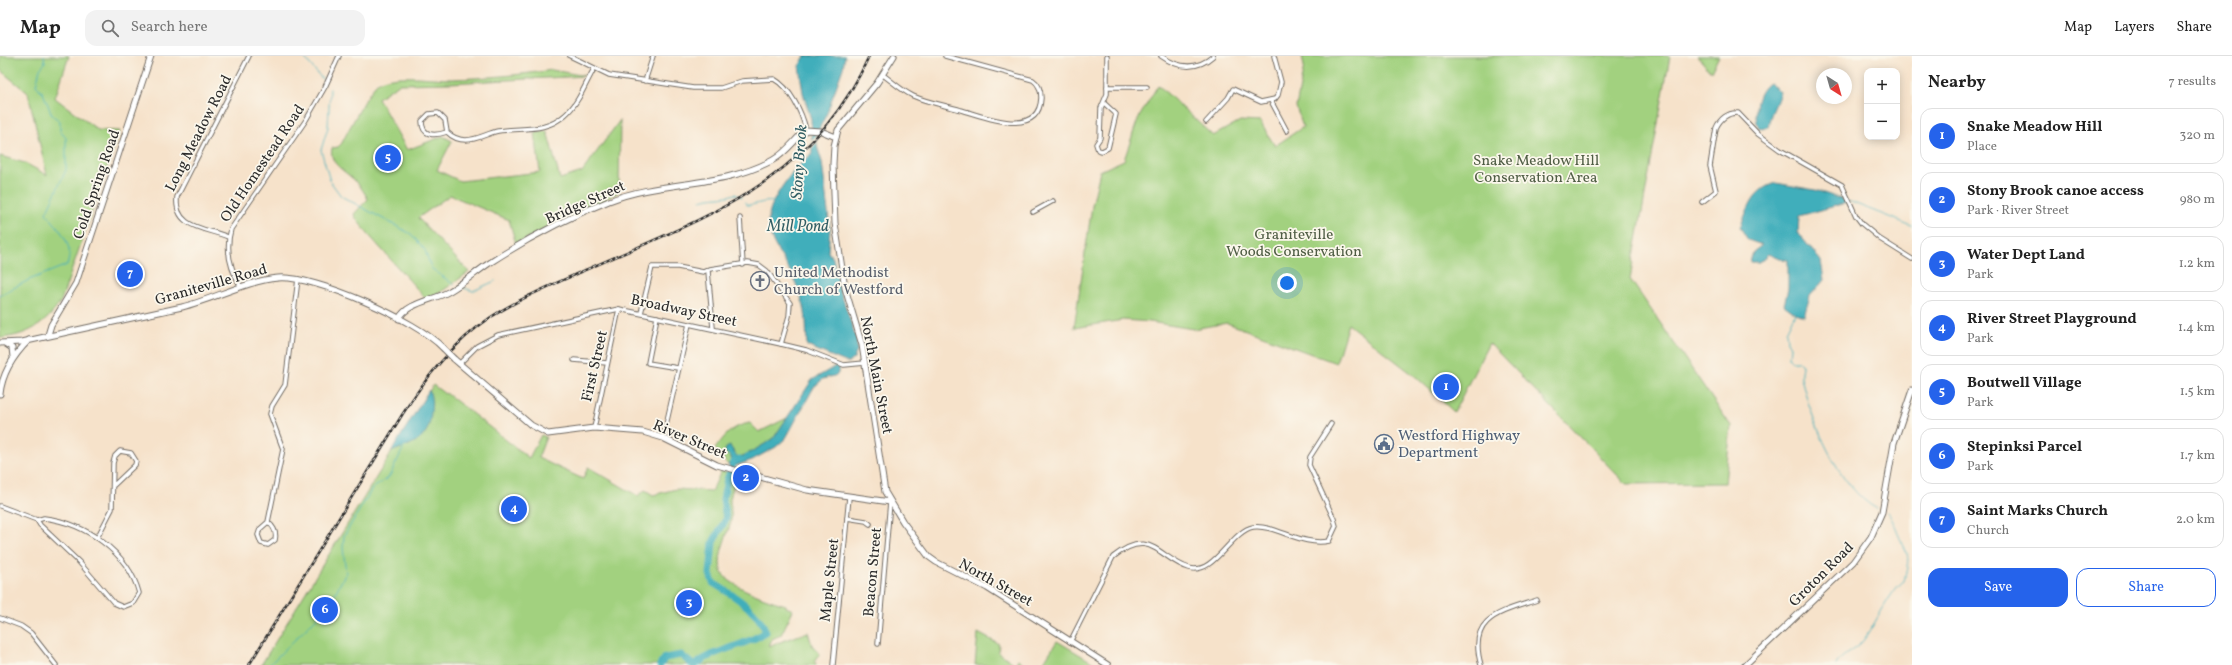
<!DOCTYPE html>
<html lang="en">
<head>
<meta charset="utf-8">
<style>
	body { margin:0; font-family:Vollkorn,serif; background:#f2f2f2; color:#222 }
	.controls { position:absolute; right:12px; top:12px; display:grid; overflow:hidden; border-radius:8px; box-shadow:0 2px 10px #0003 }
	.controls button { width:36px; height:36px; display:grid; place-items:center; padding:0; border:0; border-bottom:1px solid #e0e0e0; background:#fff; color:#222; font:20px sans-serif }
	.compass { position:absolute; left:1816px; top:12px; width:36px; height:36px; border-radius:50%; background:#fff; box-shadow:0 2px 10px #0003; rotate:143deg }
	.you { position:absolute; left:1287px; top:227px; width:14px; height:14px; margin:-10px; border:3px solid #fff; border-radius:50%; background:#1a73e8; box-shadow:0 0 0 6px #1a73e833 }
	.badge { display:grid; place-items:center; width:26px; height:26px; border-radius:50%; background:#2563eb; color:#fff; font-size:13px; font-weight:700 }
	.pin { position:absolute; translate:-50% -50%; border:2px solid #fff; box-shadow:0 1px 4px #0006 }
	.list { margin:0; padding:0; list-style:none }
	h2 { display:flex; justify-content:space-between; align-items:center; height:52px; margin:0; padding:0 16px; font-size:17px }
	h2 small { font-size:13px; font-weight:400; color:#767676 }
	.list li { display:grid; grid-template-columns:26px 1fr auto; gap:12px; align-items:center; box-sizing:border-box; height:56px; margin:0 8px 8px; padding:0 8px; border:1px solid #e0e0e0; border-radius:12px }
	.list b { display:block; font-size:15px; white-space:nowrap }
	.list p { margin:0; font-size:13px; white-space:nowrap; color:#767676 }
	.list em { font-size:13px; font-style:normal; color:#767676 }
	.actions { display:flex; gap:8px; padding:12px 16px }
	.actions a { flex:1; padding:9px 0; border:1px solid #2563eb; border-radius:12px; text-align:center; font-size:14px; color:#2563eb }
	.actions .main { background:#2563eb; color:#fff }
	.icon { flex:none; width:22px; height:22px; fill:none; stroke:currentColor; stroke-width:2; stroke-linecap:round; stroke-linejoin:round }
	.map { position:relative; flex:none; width:1912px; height:609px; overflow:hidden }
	header { display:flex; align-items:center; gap:24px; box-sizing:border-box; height:56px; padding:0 20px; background:#fff; border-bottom:1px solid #e0e0e0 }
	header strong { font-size:19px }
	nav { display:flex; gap:22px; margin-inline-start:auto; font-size:14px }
	.search { width:280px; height:36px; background:#f2f2f2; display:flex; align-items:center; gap:10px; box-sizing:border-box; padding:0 14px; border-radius:12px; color:#767676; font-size:15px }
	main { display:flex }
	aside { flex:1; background:#fff }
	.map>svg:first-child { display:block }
	.green { fill:#a2d17f; stroke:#667e55 }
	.water { fill:#3faebb; stroke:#356c73 }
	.pier { fill:#f6e2ca }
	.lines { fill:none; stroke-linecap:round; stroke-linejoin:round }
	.stream { stroke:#3faebb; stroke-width:1 }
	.river { stroke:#3faebb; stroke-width:7 }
	.street-casing { stroke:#726b63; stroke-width:5.5 }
	.secondary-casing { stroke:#726b63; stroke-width:7 }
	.street { stroke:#fff; stroke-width:3.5 }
	.secondary { stroke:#fff; stroke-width:5 }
	.rail-casing { stroke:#2b2b2b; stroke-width:2.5 }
	.rail { stroke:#fbf7ec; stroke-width:1; stroke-dasharray:3; stroke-linecap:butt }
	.secondary-bridge-casing { stroke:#726b63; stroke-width:7; stroke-linecap:butt }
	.secondary-bridge { stroke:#fff; stroke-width:5 }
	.labels { text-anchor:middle; stroke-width:3.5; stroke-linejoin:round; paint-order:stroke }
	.street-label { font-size:15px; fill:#2b2b2b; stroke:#fbf7ec }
	.park-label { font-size:15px; fill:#4f5d44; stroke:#fbf7ec }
	.worship-label { font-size:15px; fill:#5b616d; stroke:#fbf7ec; text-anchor:start }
	.service-label { font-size:15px; fill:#4e5e75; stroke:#fbf7ec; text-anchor:start }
	.water-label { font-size:16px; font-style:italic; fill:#335f65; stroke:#fbf7ec }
</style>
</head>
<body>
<header>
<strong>Map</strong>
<div class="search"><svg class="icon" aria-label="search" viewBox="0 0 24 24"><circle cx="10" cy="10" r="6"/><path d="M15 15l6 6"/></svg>Search here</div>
<nav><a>Map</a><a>Layers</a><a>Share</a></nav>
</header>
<main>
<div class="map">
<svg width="1912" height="609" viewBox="0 0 1912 609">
	<rect width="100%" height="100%" fill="#fbf7ec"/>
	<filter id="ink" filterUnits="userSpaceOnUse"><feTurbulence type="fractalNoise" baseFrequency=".025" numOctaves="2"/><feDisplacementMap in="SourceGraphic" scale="8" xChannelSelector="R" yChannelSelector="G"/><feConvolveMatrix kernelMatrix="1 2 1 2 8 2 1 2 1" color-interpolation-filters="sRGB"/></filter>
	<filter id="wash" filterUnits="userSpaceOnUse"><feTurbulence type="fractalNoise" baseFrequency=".012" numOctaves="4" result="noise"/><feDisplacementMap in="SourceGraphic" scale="16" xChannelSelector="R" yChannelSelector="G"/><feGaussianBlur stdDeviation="0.9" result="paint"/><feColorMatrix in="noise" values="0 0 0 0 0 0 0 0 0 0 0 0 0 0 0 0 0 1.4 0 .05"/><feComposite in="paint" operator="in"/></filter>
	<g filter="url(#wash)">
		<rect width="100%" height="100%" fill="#f6e2ca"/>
		<g class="green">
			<path d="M0,0H69L55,42L98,74L120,75L61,245C47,268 27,280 0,282V100L25,107L47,119L28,37L0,14Z"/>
			<path d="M1302,0H1670L1630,223L1731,370L1725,427L1626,428L1489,287L1454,356L1416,321L1348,268L1336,307L1227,267L1193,273L1150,266L1123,264L1074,272L1092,150L1100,115L1124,104L1138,63L1158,29L1213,80L1240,65L1260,66L1275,90L1303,71L1296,51L1304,10Z"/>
			<path d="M1697,0H1719L1711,16Z"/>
			<path d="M552,14L586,20L450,27L399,28L378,42L407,94L443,80L452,85L437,114L460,125L540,116L535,77L547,75L560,123L582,116L620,64L619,136L516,188L509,164L450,139L418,162L469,216L441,236L426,243L367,177L355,161L354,158L368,143C365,138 362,132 357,127C348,116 328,109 332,92L338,91L342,87C346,78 372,30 377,27C394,16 431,23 452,23C485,22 519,19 552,14Z"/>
			<path d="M433,329L445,338L446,337L529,402L541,379L546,381L538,402L583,423L588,411L638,440L645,434L653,439L676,433L712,435L721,415L738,418C735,426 731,436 730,444C730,451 732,459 731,466C727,481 717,498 721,514C724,529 771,545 786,549V551L793,554L781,579L772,583L769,590L808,576L812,589L820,598L815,605L816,609H261Z"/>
			<path d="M787,362C783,369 779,378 773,383C764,392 744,403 731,401L732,405L728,409L715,393C725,379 732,370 750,367L759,376Z"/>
			<path d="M978,577L999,588L998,596L1015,608L1018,603L1025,609H975Z"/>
			<path d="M1057,585L1097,609H1042Z"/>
		</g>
		<g class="water">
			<path d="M805,0H845L843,12L827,57L817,77V90L822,106L830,173L828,196L833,202L841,237L857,285V295L854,302L848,307L807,290C806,278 807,263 804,251C801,240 796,227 791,217C774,186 757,172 778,137C787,122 798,109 812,98L811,63L803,37L799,10Z"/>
			<path d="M1769,27L1780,35C1777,49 1770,56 1768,71L1759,72C1753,59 1755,36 1769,27Z"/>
			<path d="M1776,127L1815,134L1850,146L1799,160L1798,177L1821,205L1824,224L1810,240L1804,260L1795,257L1784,249L1788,233V204L1779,203L1768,198L1759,206H1750L1753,196L1762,189L1748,184L1740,171C1749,152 1752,133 1776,127Z"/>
			<path d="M836,310L840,312L837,319L823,323L814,331L786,382L776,391L752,404L735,410L728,409L732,405L731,401L725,396L726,392L730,390L738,402L751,396L773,383L812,324Z"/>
			<path d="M429,334C432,342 432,348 431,356C430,384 414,387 391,396Z"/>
		</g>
		<path class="pier" d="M819,77V84L810,94L809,87Z"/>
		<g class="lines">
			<g class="stream">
				<path d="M303,0L323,24"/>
				<path d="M330,33L328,71L321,94L330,125L341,140L411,178L425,194L431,212L454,229"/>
				<path d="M701,144C713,140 724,142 735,138L742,141"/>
				<path d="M745,146L747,149C757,149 764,144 774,146"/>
				<path d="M1851,146L1912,170"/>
				<path d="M461,231L473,235L495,225"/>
				<path d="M0,239L29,224L67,209C75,188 59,173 46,157L66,114V82L60,75V65L52,59L43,37L36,29L40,13L45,7L44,0"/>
				<path d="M1795,257L1786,276L1787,286L1790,291L1789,302L1792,305H1797L1802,309C1802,313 1800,318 1801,321C1811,363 1838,432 1877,453"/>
				<path d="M269,609L327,552L346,517L343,492L344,480L372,433L389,421L404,391"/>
				<path d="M1836,609C1842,598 1854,595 1862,586C1875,570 1890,534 1904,525C1912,493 1906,499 1896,473C1893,466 1892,462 1887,456"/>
			</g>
			<g class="river">
				<path d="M660,609L665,602L681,599L693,609"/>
				<path d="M695,609C717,592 744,591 766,576C759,554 731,538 713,527L710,518L713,486L726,463L723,443L727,423L734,406L739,403"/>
			</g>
		</g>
	</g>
	<g filter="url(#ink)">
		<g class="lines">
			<g class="street-casing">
				<g id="street">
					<path d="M570,0L609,19L693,32H721L742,25L774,23C790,32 802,56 806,74"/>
					<path d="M1161,0C1178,12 1196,15 1213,0"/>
					<path d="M883,19C893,26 902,35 913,40C929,47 945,49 961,54C983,60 1039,84 1041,42C1041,35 1039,28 1033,24L945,0"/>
					<path d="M645,25L653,0"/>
					<path d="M1107,31H1147"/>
					<path d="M1271,45L1287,75"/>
					<path d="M1104,47L1116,58L1108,92L1102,95L1098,94L1096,88L1100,82L1101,52L1107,38V0"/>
					<path d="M1206,66L1228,42L1233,33L1261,46L1275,43L1278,39L1281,26L1274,0"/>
					<path d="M447,76L445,64L438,57L429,58L422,65C422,81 435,80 447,76C452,81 459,84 466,84C477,84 488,77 498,75C523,71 545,77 565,59C579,47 585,28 594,13"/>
					<path d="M1702,146L1716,135L1710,110L1716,72C1720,63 1728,56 1738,57L1758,78L1780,94L1842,129L1856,160L1862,168L1880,183L1912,203"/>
					<path d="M1033,156L1053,145"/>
					<path d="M740,162L743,209"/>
					<path d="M228,181C207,172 174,173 177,141L249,0"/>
					<path d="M708,215L713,272"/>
					<path d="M241,231C230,213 225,194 231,173L306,64L325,31L339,0"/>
					<path d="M641,257L652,211H678L703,216L710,213L748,207L759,209L767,215L790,247L789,260L781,288"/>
					<path d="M657,261L648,307L678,312"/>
					<path d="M574,304L607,307"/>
					<path d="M459,308L477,290L498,279L619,253L781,288L806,294L844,309L865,307"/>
					<path d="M594,372L619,253"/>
					<path d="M663,382L689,268"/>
					<path d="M0,450L37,464"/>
					<path d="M44,462C85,467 128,496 139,537L133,547L123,551L114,547L79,506L40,469L37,464Z"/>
					<path d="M847,462L866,465L870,468"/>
					<path d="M268,466L260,473L258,479L261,487L268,489L275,484C277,476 274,471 268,466L283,393L270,358L272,350L285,329L298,223"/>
					<path d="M97,482L112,453L113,407L115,400L120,395L131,397L136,405L135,409L114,429"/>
					<path d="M0,562L21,570L31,577L56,609"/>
					<path d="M1070,586L1113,501C1151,471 1158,502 1189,512C1214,520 1231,475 1253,471C1275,468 1302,491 1329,485L1336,470L1334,463L1309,409L1310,401L1331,368"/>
					<path d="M878,588L890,446"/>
					<path d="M833,609L849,441"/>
					<path d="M1481,609C1467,561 1501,556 1537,544"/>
				</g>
			</g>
			<g class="secondary-casing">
				<g id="secondary">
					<path d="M894,0L877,27L838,74L834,90L833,108L835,167L845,232L862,289L885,436L903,466L929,501L936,506L987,532L1108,609"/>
					<path d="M399,263C406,247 434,244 448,236C462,228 475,217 488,208C525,184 568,161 609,145C662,124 722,132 773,104C786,97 795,83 806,74L821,75L836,81"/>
					<path d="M48,279L51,269L76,227L151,0"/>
					<path d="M0,287L22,286L182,251C214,243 246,225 278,222C315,219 418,265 443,292"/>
					<path d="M6,288L12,292L13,301"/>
					<path d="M454,303L531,369L548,378L594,372L643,376L663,382L717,409L807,434L890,446"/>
					<path d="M0,338C2,318 14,299 29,284"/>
					<path d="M1745,609L1853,506L1871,481L1882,456L1894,387L1912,334"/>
				</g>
			</g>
			<use href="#street" class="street"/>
			<use href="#secondary" class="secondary"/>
			<g class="rail-casing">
				<path id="rail" d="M249,609L402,359C426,321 453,287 491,261C519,243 550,230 581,216C700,163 812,129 869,0"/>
			</g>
			<use href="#rail" class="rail"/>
			<g class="secondary-bridge-casing">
				<path id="secondary-bridge" d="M443,292L454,303"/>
			</g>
			<use href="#secondary-bridge" class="secondary-bridge"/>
		</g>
	</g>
	<defs>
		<g id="church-ring" transform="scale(1)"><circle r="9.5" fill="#fbf7ec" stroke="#6b7280" stroke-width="1.5"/><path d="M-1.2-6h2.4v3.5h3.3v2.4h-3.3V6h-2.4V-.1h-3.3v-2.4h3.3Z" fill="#6b7280"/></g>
		<g id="civic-ring" transform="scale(1)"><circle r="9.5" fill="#fbf7ec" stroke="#5c6f8a" stroke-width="1.5"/><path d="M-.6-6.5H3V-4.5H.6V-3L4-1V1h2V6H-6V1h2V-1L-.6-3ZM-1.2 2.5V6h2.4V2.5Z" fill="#5c6f8a"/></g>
	</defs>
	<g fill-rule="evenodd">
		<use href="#church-ring" x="760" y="225"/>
		<use href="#civic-ring" x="1384" y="388"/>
	</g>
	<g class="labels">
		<g class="street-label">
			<text transform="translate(198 77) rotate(-63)" y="5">Long Meadow Road</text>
			<text transform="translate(262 107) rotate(-56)" y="5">Old Homestead Road</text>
			<text transform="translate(96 128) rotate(-71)" y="5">Cold Spring Road</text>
			<text transform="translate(585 146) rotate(-24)" y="5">Bridge Street</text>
			<text transform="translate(211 228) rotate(-16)" y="5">Graniteville Road</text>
			<text transform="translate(684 254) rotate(12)" y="5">Broadway Street</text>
			<text transform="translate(594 310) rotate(-77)" y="5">First Street</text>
			<text transform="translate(877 319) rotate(79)" y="5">North Main Street</text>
			<text transform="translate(690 383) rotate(23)" y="5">River Street</text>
			<text transform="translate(872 516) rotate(-85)" y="5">Beacon Street</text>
			<text transform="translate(1821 518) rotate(-45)" y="5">Groton Road</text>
			<text transform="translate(829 524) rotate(-84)" y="5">Maple Street</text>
			<text transform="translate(996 526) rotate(29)" y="5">North Street</text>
		</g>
		<g class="park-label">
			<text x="1536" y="109">Snake Meadow Hill<tspan x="1536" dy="17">Conservation Area</tspan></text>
			<text x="1294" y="183">Graniteville<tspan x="1294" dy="17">Woods Conservation</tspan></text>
		</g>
		<g class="worship-label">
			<text x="774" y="221">United Methodist<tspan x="774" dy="17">Church of Westford</tspan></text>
		</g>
		<g class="service-label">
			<text x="1398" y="384">Westford Highway<tspan x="1398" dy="17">Department</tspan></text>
		</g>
		<g class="water-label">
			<text transform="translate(798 106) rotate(-86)" y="6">Stony Brook</text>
			<text x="798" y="175">Mill Pond</text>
		</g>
	</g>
</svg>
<div class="controls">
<button>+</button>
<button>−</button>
</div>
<svg class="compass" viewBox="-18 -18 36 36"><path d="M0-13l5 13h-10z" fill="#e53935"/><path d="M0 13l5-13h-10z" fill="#767676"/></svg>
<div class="you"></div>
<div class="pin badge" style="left:1446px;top:331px">1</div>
<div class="pin badge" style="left:746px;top:422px">2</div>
<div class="pin badge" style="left:689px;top:547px">3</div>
<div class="pin badge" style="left:514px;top:453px">4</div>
<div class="pin badge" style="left:388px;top:102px">5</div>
<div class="pin badge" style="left:325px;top:554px">6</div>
<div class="pin badge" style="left:130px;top:218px">7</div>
</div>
<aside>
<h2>Nearby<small>7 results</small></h2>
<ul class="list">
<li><span class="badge">1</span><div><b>Snake Meadow Hill</b><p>Place</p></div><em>320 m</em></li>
<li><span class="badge">2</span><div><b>Stony Brook canoe access</b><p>Park · River Street</p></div><em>980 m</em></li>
<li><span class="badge">3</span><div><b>Water Dept Land</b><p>Park</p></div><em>1.2 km</em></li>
<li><span class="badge">4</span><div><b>River Street Playground</b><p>Park</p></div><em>1.4 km</em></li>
<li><span class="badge">5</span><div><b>Boutwell Village</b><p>Park</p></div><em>1.5 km</em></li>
<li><span class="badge">6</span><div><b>Stepinksi Parcel</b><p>Park</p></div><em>1.7 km</em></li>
<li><span class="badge">7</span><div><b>Saint Marks Church</b><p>Church</p></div><em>2.0 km</em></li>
</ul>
<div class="actions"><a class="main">Save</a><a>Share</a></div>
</aside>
</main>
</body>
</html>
